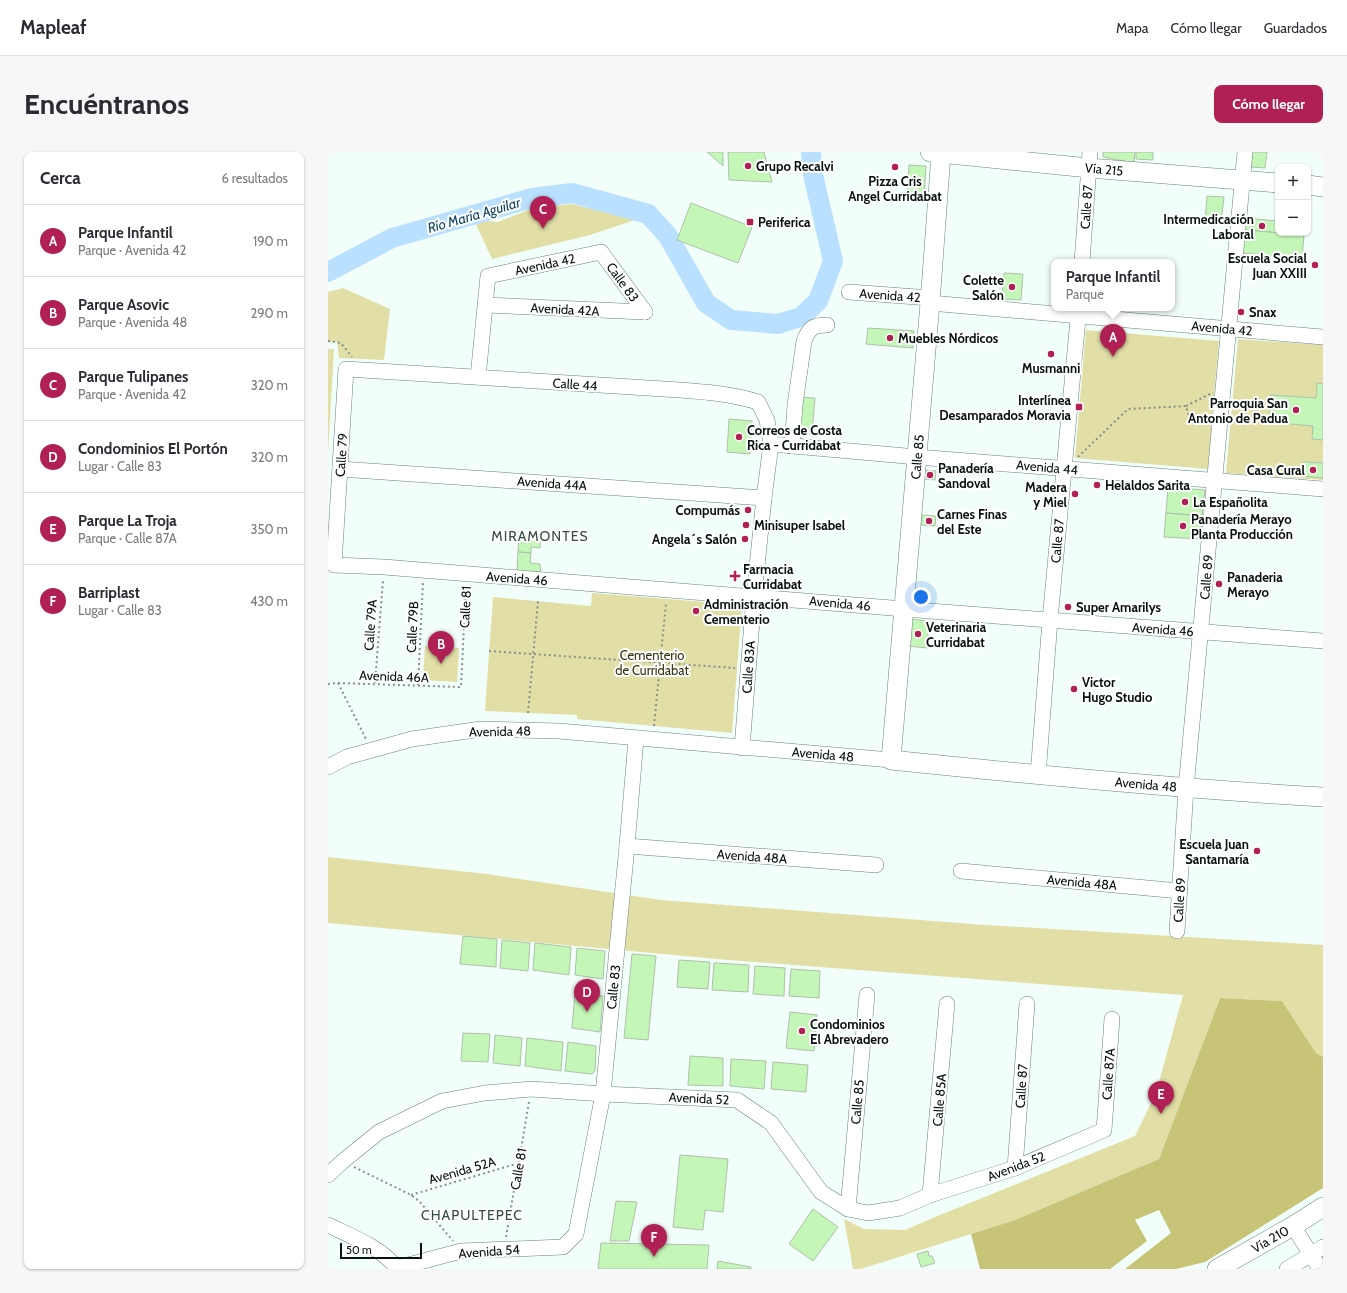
<!DOCTYPE html>
<html lang="es">
<head>
<meta charset="utf-8">
<style>
	body { margin:0; font-family:Cabin,sans-serif; background:#f7f7f7; color:#2b2b33 }
	.controls { position:absolute; right:12px; top:12px; display:grid; overflow:hidden; border-radius:8px; box-shadow:0 1px 3px #0004 }
	.controls button { width:36px; height:36px; display:grid; place-items:center; padding:0; border:0; border-bottom:1px solid #e1e1e2; background:#fff; color:#2b2b33; font:20px sans-serif }
	.scale { position:absolute; left:12px; bottom:10px; width:82px; box-sizing:border-box; padding-left:4px; border:2px solid #08120f; border-top:0; font-size:11px; line-height:14px; white-space:nowrap; color:#08120f; -webkit-text-stroke:3px #fff; paint-order:stroke }
	.you { position:absolute; left:593px; top:445px; width:14px; height:14px; margin:-10px; border:3px solid #fff; border-radius:50%; background:#1a73e8; box-shadow:0 0 0 6px #1a73e833 }
	.badge { display:grid; place-items:center; width:26px; height:26px; border-radius:50%; background:#b02054; color:#fff; font-size:13px; font-weight:700 }
	.pin { position:absolute; translate:-50% -33px; filter:drop-shadow(0 1px 2px #0008) }
	.pin::after { content:''; position:absolute; top:21px; width:14px; height:12px; background:inherit; clip-path:polygon(0 0,100% 0,50% 100%) }
	.popup { position:absolute; left:723px; top:107px; width:124px; height:52px; box-sizing:border-box; display:grid; place-content:center; border-radius:8px; background:#fff; filter:drop-shadow(0 1px 3px #0005); font-size:13px; white-space:nowrap; color:#7c7c81 }
	.popup b { font-size:15px; color:#2b2b33 }
	.popup::after { content:''; position:absolute; left:50%; top:100%; margin-left:-8px; border:8px solid transparent; border-top-color:#fff }
	.list { margin:0; padding:0; list-style:none }
	h2 { display:flex; justify-content:space-between; align-items:center; height:52px; margin:0; padding:0 16px; font-size:17px }
	h2 small { font-size:13px; font-weight:400; color:#7c7c81 }
	.list li { display:grid; grid-template-columns:26px 1fr auto; gap:12px; align-items:center; box-sizing:border-box; height:72px; padding:0 16px; border-top:1px solid #e1e1e2 }
	.list b { display:block; font-size:15px; white-space:nowrap }
	.list p { margin:0; font-size:13px; white-space:nowrap; color:#7c7c81 }
	.list em { font-size:13px; font-style:normal; color:#7c7c81 }
	.map { position:relative; flex:none; width:995px; height:1117px; overflow:hidden; border-radius:8px }
	header { display:flex; align-items:center; gap:24px; box-sizing:border-box; height:56px; padding:0 20px; background:#fff; border-bottom:1px solid #e1e1e2 }
	header strong { font-size:19px }
	nav { display:flex; gap:22px; margin-inline-start:auto; font-size:14px }
	.intro { display:flex; align-items:center; justify-content:space-between; box-sizing:border-box; height:96px; padding:0 24px }
	h1 { margin:0; font-size:28px }
	.button { padding:10px 18px; border-radius:8px; background:#b02054; color:#fff; font-size:14px; font-weight:700 }
	main { display:flex; gap:24px; padding:0 24px }
	aside { flex:1; background:#fff; border-radius:8px; box-shadow:0 1px 3px #0004 }
	.map>svg:first-child { display:block }
	.green { fill:#e1dfa6 }
	.forest { fill:#c7c478 }
	.lines { fill:none; stroke-linecap:round; stroke-linejoin:round }
	.river { stroke:#b9e1ff; stroke-width:20 }
	.building { fill:#c4f6b8; stroke:#afc1ab }
	.minor-casing { stroke:#68847b; stroke-width:16 }
	.major-casing { stroke:#68847b; stroke-width:20 }
	.path { stroke:#86918d; stroke-width:2; stroke-dasharray:2 3; stroke-linecap:butt }
	.minor { stroke:#fff; stroke-width:15 }
	.major { stroke:#fff; stroke-width:19 }
	.poi-dot { fill:#b02054; stroke:#fff; stroke-width:1.5 }
	.labels { text-anchor:middle; stroke-width:4; stroke-linejoin:round; paint-order:stroke }
	.poi-label { font-size:13px; font-weight:bold; fill:#08120f; stroke:#fff; text-anchor:start }
	.street-label { font-size:13px; fill:#08120f; stroke:#fff }
	.park-label { font-size:13px; fill:#353312; stroke:#fff }
	.water-label { font-size:14px; font-style:italic; fill:#0f4564; stroke:#fff }
	.neighbourhood-label { font-size:14px; letter-spacing:1px; fill:#344e46; stroke:#fff }
</style>
</head>
<body>
<header>
<strong>Mapleaf</strong>
<nav><a>Mapa</a><a>Cómo llegar</a><a>Guardados</a></nav>
</header>
<div class="intro"><h1>Encuéntranos</h1><a class="button">Cómo llegar</a></div>
<main>
<aside>
<h2>Cerca<small>6 resultados</small></h2>
<ul class="list">
<li><span class="badge">A</span><div><b>Parque Infantil</b><p>Parque · Avenida 42</p></div><em>190 m</em></li>
<li><span class="badge">B</span><div><b>Parque Asovic</b><p>Parque · Avenida 48</p></div><em>290 m</em></li>
<li><span class="badge">C</span><div><b>Parque Tulipanes</b><p>Parque · Avenida 42</p></div><em>320 m</em></li>
<li><span class="badge">D</span><div><b>Condominios El Portón</b><p>Lugar · Calle 83</p></div><em>320 m</em></li>
<li><span class="badge">E</span><div><b>Parque La Troja</b><p>Parque · Calle 87A</p></div><em>350 m</em></li>
<li><span class="badge">F</span><div><b>Barriplast</b><p>Lugar · Calle 83</p></div><em>430 m</em></li>
</ul>
</aside>
<div class="map">
<svg width="995" height="1117" viewBox="0 0 995 1117">
	<rect width="100%" height="100%" fill="#f2fef9"/>
	<g class="green">
		<path d="M244,52L307,68L262,83L164,107L146,68L170,70L205,56Z"/>
		<path d="M15,136L62,157L56,208L11,206L9,190H0V140Z"/>
		<path d="M758,178L891,189L883,276L891,285L882,292L880,317L747,306Z"/>
		<path d="M910,187L995,193V232L989,231L988,246L943,243L941,270L985,274L984,287L995,288V311L975,310L974,324L995,326V328L898,321Z"/>
		<path d="M0,197H6L0,300Z"/>
		<path d="M264,441L414,453L404,581L249,567V563L157,559L165,445L263,454Z"/>
		<path d="M97,494L131,496L129,530L95,528Z"/>
		<path d="M0,705L159,722L333,748L657,773L995,793V905L988,901L954,849L892,846L831,1007L687,1068L533,1117H525L516,1067L536,1077L577,1078L607,1065L807,984L828,941L855,843L400,808L0,771Z"/>
	</g>
	<path class="forest" d="M892,846L954,849L988,901L995,905V1036L877,1110L848,1117H797L843,1081L831,1058L807,1068L819,1089L782,1117H652L643,1082L687,1068L831,1007Z"/>
	<g class="lines">
		<path class="river" d="M0,120L64,86L204,46L244,41L320,62L340,84L378,151L403,168L450,172L473,165L490,149L505,109L484,18L483,0"/>
	</g>
	<g class="building">
		<path d="M379,0H395V14Z"/>
		<path d="M400,0H436L444,30L401,28Z"/>
		<path d="M775,0H807L806,11L775,5Z"/>
		<path d="M808,0H825V8L808,7Z"/>
		<path d="M924,0H939L937,16L923,15Z"/>
		<path d="M581,13L598,14L596,46H579Z"/>
		<path d="M879,44L896,45L893,71L877,70Z"/>
		<path d="M363,51L424,75L410,111L349,88Z"/>
		<path d="M918,66L950,69V81H976V83L917,78Z"/>
		<path d="M917,78L976,83L974,107L914,101Z"/>
		<path d="M676,121L695,122L693,148L674,147Z"/>
		<path d="M540,176L586,179L585,196L538,192Z"/>
		<path d="M989,231L995,232V288L984,287L985,274L941,270L942,243L988,246Z"/>
		<path d="M470,245L487,246L484,282L468,281Z"/>
		<path d="M401,267L424,269L422,302L399,300Z"/>
		<path d="M975,310L995,311V326L974,324Z"/>
		<path d="M597,318L608,319L607,328L596,327Z"/>
		<path d="M840,335L877,338L874,364L838,361Z"/>
		<path d="M838,361L874,364L873,387L836,385Z"/>
		<path d="M594,363L608,364L607,374L593,373Z"/>
		<path d="M191,382L212,384V396L203,395V401L190,400Z"/>
		<path d="M190,400L203,401L202,411L212,412L213,422L189,419Z"/>
		<path d="M582,467L601,469L599,496L580,494Z"/>
		<path d="M135,784L169,787L168,815L132,812Z"/>
		<path d="M174,788L202,791L200,819L172,816Z"/>
		<path d="M207,791L243,795L241,823L205,818Z"/>
		<path d="M249,796L277,799L275,827L247,823Z"/>
		<path d="M304,802L328,804L320,888L296,886Z"/>
		<path d="M351,808L382,810L380,837L349,835Z"/>
		<path d="M386,811L421,813L420,840L384,838Z"/>
		<path d="M427,814L457,816L456,844L425,842Z"/>
		<path d="M463,817L492,819L491,846L461,844Z"/>
		<path d="M247,840L275,844L272,880L244,876Z"/>
		<path d="M462,860L489,863L486,899L458,896Z"/>
		<path d="M135,881L162,882L160,910L133,909Z"/>
		<path d="M167,883L194,886L192,914L165,911Z"/>
		<path d="M199,886L235,890L233,919L197,914Z"/>
		<path d="M240,890L268,894L267,919L264,922L237,919Z"/>
		<path d="M362,904L395,906V934L360,933Z"/>
		<path d="M403,907L438,909L436,937L402,934Z"/>
		<path d="M445,910L480,913L478,940L443,937Z"/>
		<path d="M352,1003L400,1007L395,1060L377,1058L375,1078L345,1075Z"/>
		<path d="M288,1049L309,1050L301,1089H282Z"/>
		<path d="M485,1057L510,1075L485,1109L461,1092Z"/>
		<path d="M273,1091L381,1093L379,1117H270Z"/>
		<path d="M600,1099L601,1104H604L607,1111L593,1115L589,1102Z"/>
		<path d="M390,1109L423,1115V1117H389Z"/>
	</g>
	<g class="lines">
		<g class="minor-casing">
			<g id="minor">
				<path d="M754,110L762,0"/>
				<path d="M521,140L603,146"/>
				<path d="M602,151L995,185"/>
				<path d="M158,153L317,160"/>
				<path d="M150,225L160,124L273,100L317,160"/>
				<path d="M443,292L589,305L995,337"/>
				<path d="M464,294L467,253L476,189C481,176 485,173 499,173"/>
				<path d="M12,317L436,346"/>
				<path d="M414,596L426,444L436,346L443,292L439,268L430,250C404,242 379,240 352,238L18,217L6,413L56,415L576,457L995,489"/>
				<path d="M0,615L19,605L84,587L153,577L231,579L563,608"/>
				<path d="M710,623L722,468L751,156"/>
				<path d="M299,694L548,713"/>
				<path d="M633,719L852,739"/>
				<path d="M849,779L858,636L917,0"/>
				<path d="M687,1016L699,852"/>
				<path d="M0,1023L14,1010L51,980L114,949L157,941L204,937L275,942L409,948L443,971L493,1040L520,1057L540,1061L572,1056L602,1043L687,1016L776,978L784,867"/>
				<path d="M602,1043L619,852"/>
				<path d="M520,1057L539,843"/>
				<path d="M0,1073C25,1085 52,1095 70,1117"/>
				<path d="M965,1074L992,1117"/>
				<path d="M69,1116L133,1099L235,1095L248,1082L275,942L299,694L308,587"/>
				<path d="M959,1117L995,1095"/>
			</g>
		</g>
		<g class="major-casing">
			<g id="major">
				<path d="M602,0L761,16L950,31"/>
				<path d="M613,2L602,151L563,608C707,623 851,637 995,645"/>
				<path d="M980,33L995,35"/>
				<path d="M889,1117L965,1074L995,1055"/>
			</g>
		</g>
		<g class="path">
			<path d="M0,189L13,191L24,205"/>
			<path d="M858,254L882,242"/>
			<path d="M750,305L800,257L858,254L863,271"/>
			<path d="M161,499L407,516"/>
			<path d="M10,531L38,587"/>
			<path d="M47,531L55,428"/>
			<path d="M0,532L10,531L133,535L138,433"/>
			<path d="M90,533L95,430"/>
			<path d="M200,561L210,449"/>
			<path d="M326,574L338,451"/>
			<path d="M26,1015L83,1043L91,1049L125,1089"/>
			<path d="M83,1043L191,1011"/>
			<path d="M178,1085L201,950"/>
		</g>
		<use href="#minor" class="minor"/>
		<use href="#major" class="major"/>
	</g>
	<g class="poi-dot">
		<circle cx="420" cy="14" r="4"/>
		<circle cx="567" cy="15" r="4"/>
		<rect x="418" y="66" width="8" height="8" rx="2"/>
		<circle cx="934" cy="74" r="4"/>
		<circle cx="987" cy="113" r="4"/>
		<circle cx="684" cy="135" r="4"/>
		<circle cx="913" cy="160" r="4"/>
		<circle cx="562" cy="186" r="4"/>
		<circle cx="723" cy="202" r="4"/>
		<rect x="747" y="251" width="8" height="8" rx="2"/>
		<circle cx="968" cy="258" r="4"/>
		<circle cx="411" cy="285" r="4"/>
		<circle cx="985" cy="318" r="4"/>
		<circle cx="602" cy="323" r="4"/>
		<circle cx="769" cy="333" r="4"/>
		<circle cx="747" cy="342" r="4"/>
		<circle cx="857" cy="350" r="4"/>
		<circle cx="420" cy="358" r="4"/>
		<circle cx="601" cy="369" r="4"/>
		<circle cx="418" cy="373" r="4"/>
		<circle cx="855" cy="374" r="4"/>
		<circle cx="417" cy="387" r="4"/>
		<path d="M405 418h4v4h4v4h-4v4h-4v-4h-4v-4h4z"/>
		<circle cx="891" cy="432" r="4"/>
		<circle cx="740" cy="455" r="4"/>
		<circle cx="368" cy="459" r="4"/>
		<circle cx="590" cy="482" r="4"/>
		<circle cx="746" cy="537" r="4"/>
		<circle cx="929" cy="699" r="4"/>
		<circle cx="474" cy="879" r="4"/>
	</g>
	<g class="labels">
		<g class="poi-label">
			<text x="428" y="19">Grupo Recalvi</text>
			<text x="567" y="34" text-anchor="middle">Pizza Cris<tspan x="567" dy="15">Angel Curridabat</tspan></text>
			<text x="926" y="72" text-anchor="end">Intermedicación<tspan x="926" dy="15">Laboral</tspan></text>
			<text x="430" y="75">Periferica</text>
			<text x="979" y="111" text-anchor="end">Escuela Social<tspan x="979" dy="15">Juan XXIII</tspan></text>
			<text x="676" y="133" text-anchor="end">Colette<tspan x="676" dy="15">Salón</tspan></text>
			<text x="921" y="165">Snax</text>
			<text x="570" y="191">Muebles Nórdicos</text>
			<text x="723" y="221" text-anchor="middle">Musmanni</text>
			<text x="743" y="253" text-anchor="end">Interlínea<tspan x="743" dy="15">Desamparados Moravia</tspan></text>
			<text x="960" y="256" text-anchor="end">Parroquia San<tspan x="960" dy="15">Antonio de Padua</tspan></text>
			<text x="419" y="283">Correos de Costa<tspan x="419" dy="15">Rica - Curridabat</tspan></text>
			<text x="610" y="321">Panadería<tspan x="610" dy="15">Sandoval</tspan></text>
			<text x="977" y="323" text-anchor="end">Casa Cural</text>
			<text x="777" y="338">Helaldos Sarita</text>
			<text x="739" y="340" text-anchor="end">Madera<tspan x="739" dy="15">y Miel</tspan></text>
			<text x="865" y="355">La Españolita</text>
			<text x="412" y="363" text-anchor="end">Compumás</text>
			<text x="609" y="367">Carnes Finas<tspan x="609" dy="15">del Este</tspan></text>
			<text x="863" y="372">Panadería Merayo<tspan x="863" dy="15">Planta Producción</tspan></text>
			<text x="426" y="378">Minisuper Isabel</text>
			<text x="409" y="392" text-anchor="end">Angela´s Salón</text>
			<text x="415" y="422">Farmacia<tspan x="415" dy="15">Curridabat</tspan></text>
			<text x="899" y="430">Panaderia<tspan x="899" dy="15">Merayo</tspan></text>
			<text x="376" y="457">Administración<tspan x="376" dy="15">Cementerio</tspan></text>
			<text x="748" y="460">Super Amarilys</text>
			<text x="598" y="480">Veterinaria<tspan x="598" dy="15">Curridabat</tspan></text>
			<text x="754" y="535">Victor<tspan x="754" dy="15">Hugo Studio</tspan></text>
			<text x="921" y="697" text-anchor="end">Escuela Juan<tspan x="921" dy="15">Santamaría</tspan></text>
			<text x="482" y="877">Condominios<tspan x="482" dy="15">El Abrevadero</tspan></text>
		</g>
		<g class="street-label">
			<text transform="translate(776 17) rotate(5)" y="5">Vía 215</text>
			<text transform="translate(758 55) rotate(-86)" y="5">Calle 87</text>
			<text transform="translate(217 112) rotate(-12)" y="5">Avenida 42</text>
			<text transform="translate(295 130) rotate(54)" y="5">Calle 83</text>
			<text transform="translate(562 143) rotate(4)" y="5">Avenida 42</text>
			<text transform="translate(237 157) rotate(3)" y="5">Avenida 42A</text>
			<text transform="translate(894 176) rotate(5)" y="5">Avenida 42</text>
			<text transform="translate(247 232) rotate(4)" y="5">Calle 44</text>
			<text transform="translate(13 303) rotate(-86)" y="5">Calle 79</text>
			<text transform="translate(589 305) rotate(-85)" y="5">Calle 85</text>
			<text transform="translate(719 315) rotate(5)" y="5">Avenida 44</text>
			<text transform="translate(224 331) rotate(4)" y="5">Avenida 44A</text>
			<text transform="translate(729 389) rotate(-85)" y="5">Calle 87</text>
			<text transform="translate(878 425) rotate(-85)" y="5">Calle 89</text>
			<text transform="translate(189 426) rotate(4)" y="5">Avenida 46</text>
			<text transform="translate(512 451) rotate(5)" y="5">Avenida 46</text>
			<text transform="translate(137 455) rotate(-87)" y="5">Calle 81</text>
			<text transform="translate(42 473) rotate(-86)" y="5">Calle 79A</text>
			<text transform="translate(84 475) rotate(-87)" y="5">Calle 79B</text>
			<text transform="translate(835 477) rotate(4)" y="5">Avenida 46</text>
			<text transform="translate(420 515) rotate(-86)" y="5">Calle 83A</text>
			<text transform="translate(66 524) rotate(2)" y="5">Avenida 46A</text>
			<text transform="translate(172 579) rotate(-1)" y="5">Avenida 48</text>
			<text transform="translate(495 602) rotate(5)" y="5">Avenida 48</text>
			<text transform="translate(818 632) rotate(5)" y="5">Avenida 48</text>
			<text transform="translate(424 704) rotate(4)" y="5">Avenida 48A</text>
			<text transform="translate(754 730) rotate(5)" y="5">Avenida 48A</text>
			<text transform="translate(851 748) rotate(-86)" y="5">Calle 89</text>
			<text transform="translate(285 835) rotate(-84)" y="5">Calle 83</text>
			<text transform="translate(780 922) rotate(-86)" y="5">Calle 87A</text>
			<text transform="translate(693 934) rotate(-86)" y="5">Calle 87</text>
			<text transform="translate(371 946) rotate(3)" y="5">Avenida 52</text>
			<text transform="translate(611 948) rotate(-85)" y="5">Calle 85A</text>
			<text transform="translate(529 950) rotate(-85)" y="5">Calle 85</text>
			<text transform="translate(688 1014) rotate(-21)" y="5">Avenida 52</text>
			<text transform="translate(190 1017) rotate(-80)" y="5">Calle 81</text>
			<text transform="translate(134 1018) rotate(-16)" y="5">Avenida 52A</text>
			<text transform="translate(942 1087) rotate(-30)" y="5">Vía 210</text>
			<text transform="translate(161 1099) rotate(-4)" y="5">Avenida 54</text>
		</g>
		<g class="park-label">
			<text x="324" y="508">Cementerio<tspan x="324" dy="15">de Curridabat</tspan></text>
		</g>
		<g class="water-label">
			<text transform="translate(146 63) rotate(-16)" y="5">Río María Aguilar</text>
		</g>
		<g class="neighbourhood-label">
			<text x="212" y="389">MIRAMONTES</text>
			<text x="144" y="1068">CHAPULTEPEC</text>
		</g>
	</g>
</svg>
<div class="controls">
<button>+</button>
<button>−</button>
</div>
<div class="scale">50 m</div>
<div class="you"></div>
<div class="pin badge" style="left:785px;top:205px">A</div>
<div class="popup"><b>Parque Infantil</b>Parque</div>
<div class="pin badge" style="left:113px;top:512px">B</div>
<div class="pin badge" style="left:215px;top:77px">C</div>
<div class="pin badge" style="left:259px;top:860px">D</div>
<div class="pin badge" style="left:833px;top:962px">E</div>
<div class="pin badge" style="left:326px;top:1105px">F</div>
</div>
</main>
</body>
</html>
